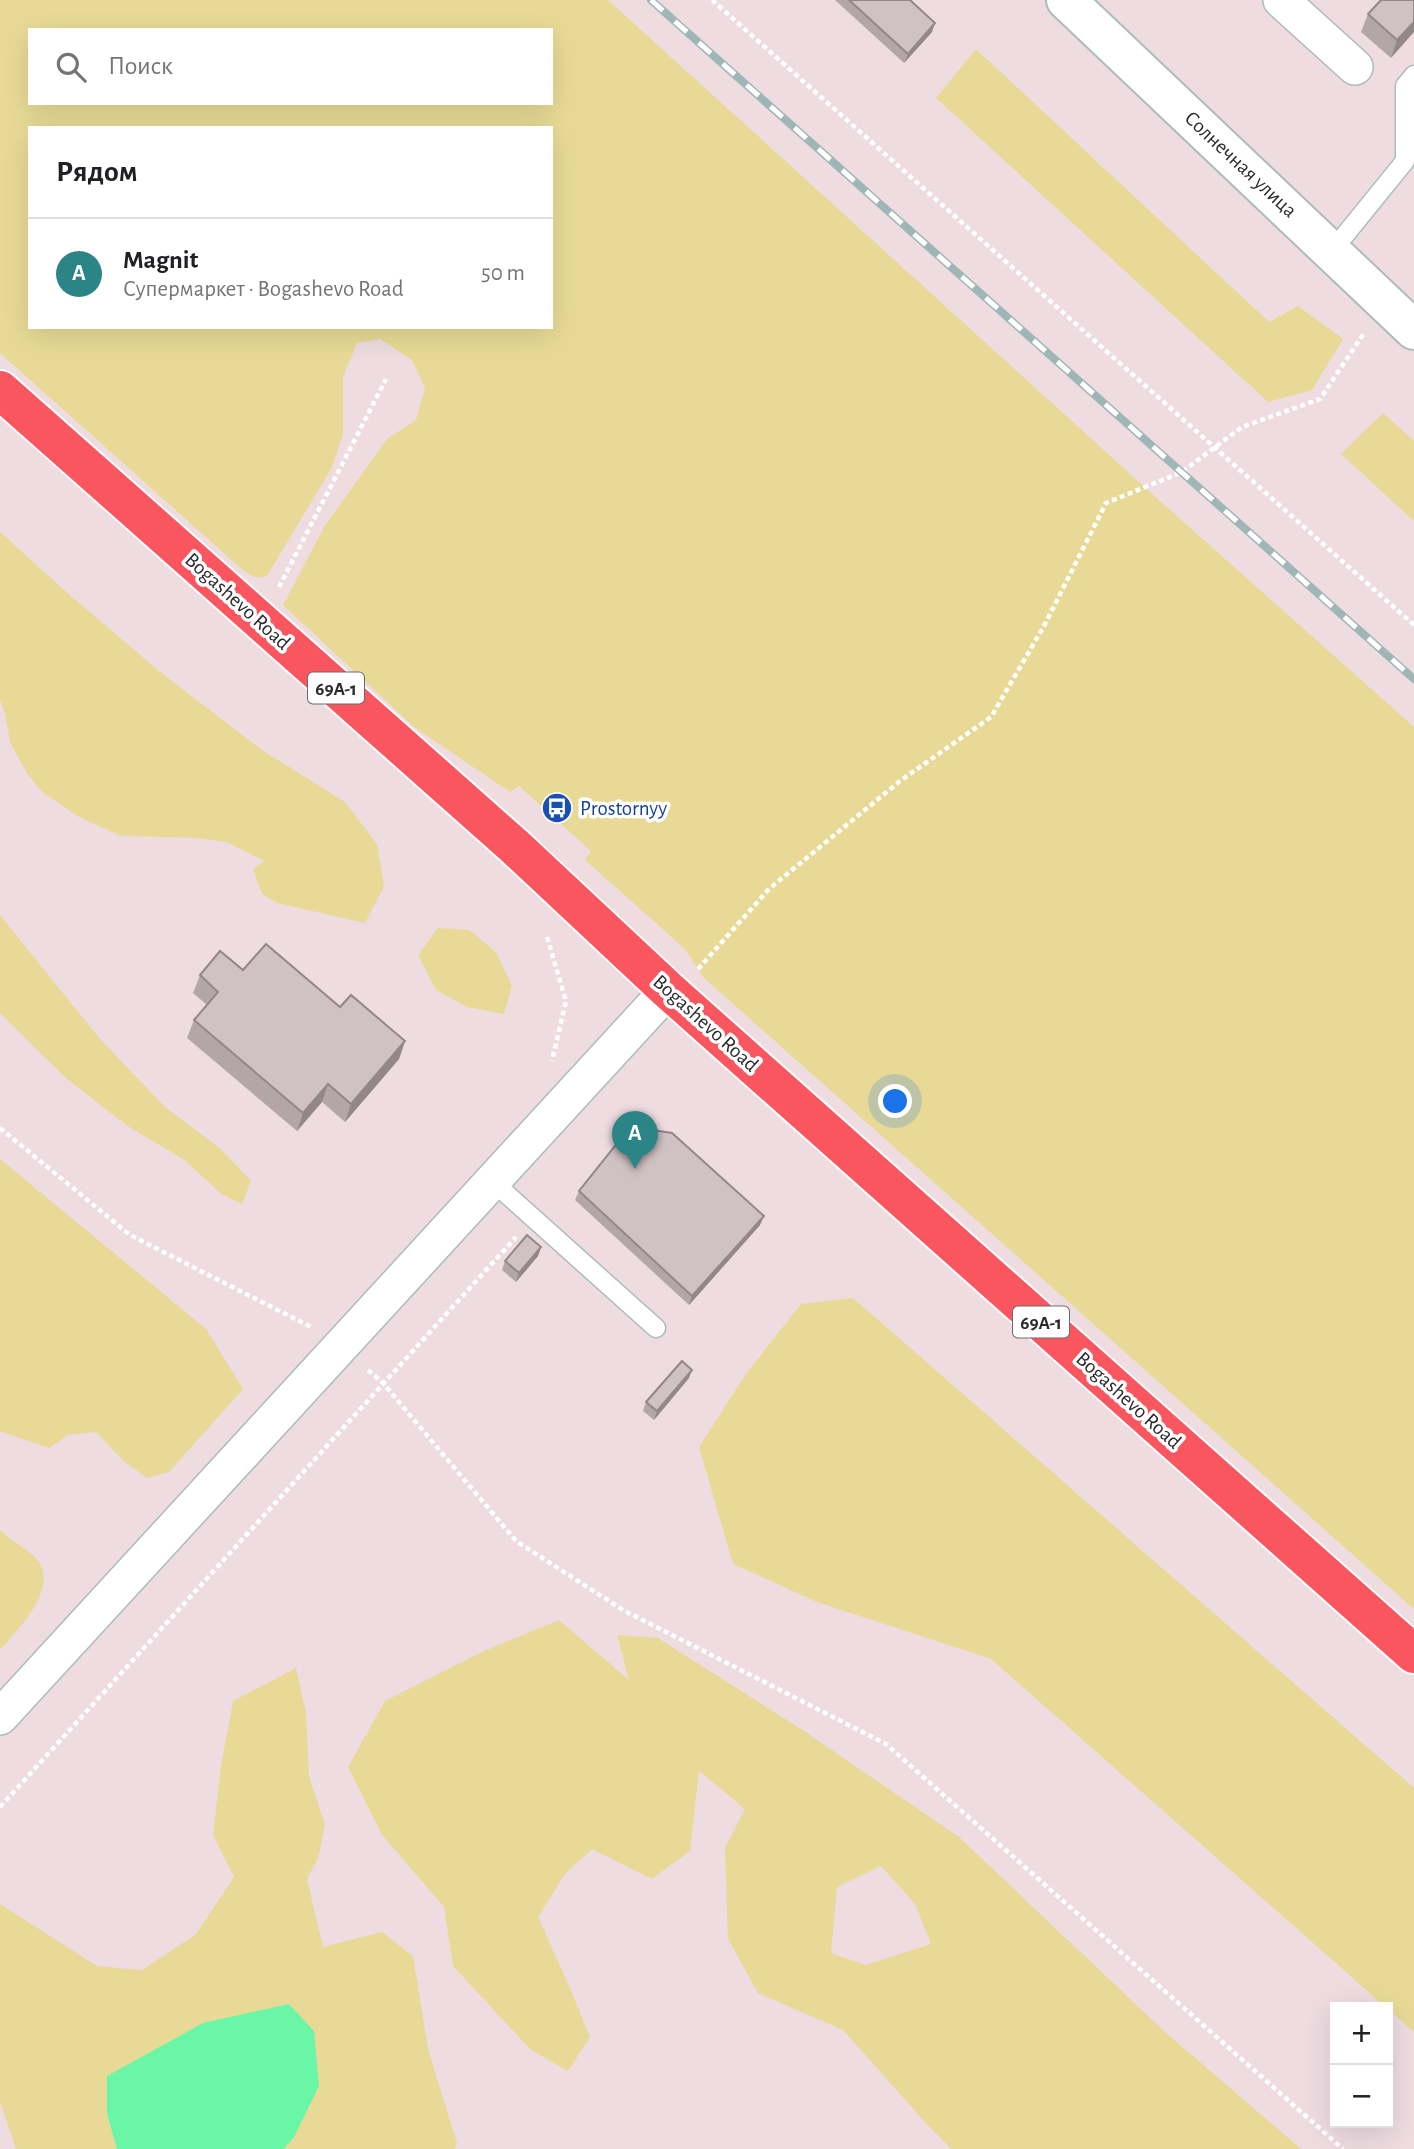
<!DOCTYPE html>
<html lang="ru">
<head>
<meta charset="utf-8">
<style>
	body { margin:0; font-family:"Alegreya Sans",sans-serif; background:#f2f2f2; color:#202124 }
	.controls { position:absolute; right:21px; bottom:21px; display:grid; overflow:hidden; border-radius:0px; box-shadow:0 7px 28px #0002 }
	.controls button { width:63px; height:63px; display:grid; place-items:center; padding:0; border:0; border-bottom:2px solid #e0e0e0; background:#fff; color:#202124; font:35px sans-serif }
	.you { position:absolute; left:896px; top:1102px; width:24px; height:24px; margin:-18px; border:5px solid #fff; border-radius:50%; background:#1a73e8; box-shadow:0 0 0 10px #1a73e833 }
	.badge { display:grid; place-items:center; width:46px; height:46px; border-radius:50%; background:#2b8586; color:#fff; font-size:23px; font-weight:700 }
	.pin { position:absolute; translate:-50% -58px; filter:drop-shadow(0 2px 4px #0008) }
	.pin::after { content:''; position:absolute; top:37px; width:24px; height:21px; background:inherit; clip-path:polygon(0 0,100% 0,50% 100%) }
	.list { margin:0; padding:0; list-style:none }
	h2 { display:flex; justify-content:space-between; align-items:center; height:91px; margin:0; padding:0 28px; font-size:30px }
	h2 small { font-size:23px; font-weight:400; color:#757577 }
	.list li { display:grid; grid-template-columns:46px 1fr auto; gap:21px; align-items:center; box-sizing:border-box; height:112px; padding:0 28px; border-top:2px solid #e0e0e0 }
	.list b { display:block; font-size:26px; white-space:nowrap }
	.list p { margin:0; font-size:23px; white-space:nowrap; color:#757577 }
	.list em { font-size:23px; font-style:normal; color:#757577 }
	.icon { flex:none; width:38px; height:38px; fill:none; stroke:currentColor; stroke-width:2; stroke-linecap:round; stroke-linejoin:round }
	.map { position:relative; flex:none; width:1414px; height:2149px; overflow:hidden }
	.search { position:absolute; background:#fff; box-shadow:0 7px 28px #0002; left:28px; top:28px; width:525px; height:77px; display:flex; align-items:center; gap:18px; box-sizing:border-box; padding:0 24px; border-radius:0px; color:#757577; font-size:26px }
	.panel { position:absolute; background:#fff; box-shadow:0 7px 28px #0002; left:28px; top:126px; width:525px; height:203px; border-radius:0px }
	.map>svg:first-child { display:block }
	.green { fill:#e8da96; fill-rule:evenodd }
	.water { fill:#69f6a7 }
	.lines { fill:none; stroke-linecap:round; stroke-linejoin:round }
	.service-casing { stroke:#acbcbb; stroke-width:21 }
	.minor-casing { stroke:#acbcbb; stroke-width:38 }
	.tertiary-casing { stroke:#acbcbb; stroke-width:42 }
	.primary-casing { stroke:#fff; stroke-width:42 }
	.path { stroke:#fff; stroke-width:4.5; stroke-dasharray:5 3.5; stroke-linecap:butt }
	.service { stroke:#fff; stroke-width:18 }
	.minor { stroke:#fff; stroke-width:35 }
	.tertiary { stroke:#fff; stroke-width:38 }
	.primary { stroke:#f9565f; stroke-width:38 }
	.rail-casing { stroke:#9fb6b7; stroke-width:8 }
	.rail { stroke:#fff; stroke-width:5; stroke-dasharray:16; stroke-linecap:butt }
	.wall { fill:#b3a6a9 }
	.shaded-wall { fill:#928789 }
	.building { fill:#d0c1c4; stroke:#928789; stroke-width:2 }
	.labels { text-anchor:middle; stroke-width:7; stroke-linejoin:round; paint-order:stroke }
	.shield { fill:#fff; stroke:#6b6b6b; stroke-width:2 }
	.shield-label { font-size:19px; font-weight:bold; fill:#2b2b2b }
	.street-label { font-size:21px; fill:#2b2b2b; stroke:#fff }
	.transit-label { font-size:21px; fill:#164399; stroke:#fff; text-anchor:start }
</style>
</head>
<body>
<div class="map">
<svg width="1414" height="2149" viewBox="0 0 1414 2149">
	<rect width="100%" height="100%" fill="#eedce1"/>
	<g class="green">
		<path d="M0,0H608L1161,502L1414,727V1609L703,977L685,949L585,860L591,851L519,786L510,792L414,727L283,605L324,527L387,439L416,420L425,388L412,360L380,339L357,343L343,377V434L331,469L267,576C253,580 247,573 237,565L0,353ZM30,30H551V103H30ZM30,128H551V327H30Z"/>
		<path d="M976,49L1269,322L1298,306L1343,339L1312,390L1268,402L936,98Z"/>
		<path d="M1383,413L1414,441V521L1341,454Z"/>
		<path d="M0,532L63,589L159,671L262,750L345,802L377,844L384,886L365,923L277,903L262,894L253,869L265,861L226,842L197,838L121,836L79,817L42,792L28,775L10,743L5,713L0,700Z"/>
		<path d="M0,915L100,1039L165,1107L221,1149L251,1181L242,1204L223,1195L183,1159L129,1127L68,1080L0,1013Z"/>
		<path d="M438,928L469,930L496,952L512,986L504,1014L467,1007L436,990L418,955Z"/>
		<path d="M0,1159L206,1329L243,1389L169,1472L147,1478L126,1463L96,1432L68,1435L49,1448L0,1431Z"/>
		<path d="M853,1298L1414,1788V2032L991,1659L817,1602L733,1564L699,1447L745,1375L801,1304Z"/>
		<path d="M0,1530C10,1541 24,1546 35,1557C62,1585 19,1629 0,1650Z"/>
		<path d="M559,1620L629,1680L617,1635L658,1638L804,1731L959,1837L1164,2031L1301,2149H951L924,2121L843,2030L758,1993L728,1939L725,1848L745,1809L699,1771L690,1851L652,1879L592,1849L565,1874L538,1917L567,1981L590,2037L568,2071L531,2050L453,1966L444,1907L382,1835L348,1767L385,1701L484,1651ZM881,1866L915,1904L931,1944L866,1965L831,1953L837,1887Z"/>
		<path d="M296,1668L306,1713L309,1777L325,1825L318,1858L307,1879L323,1947L382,1932L413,1956L428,2049L457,2143L454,2149H284L294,2136L107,2114L117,2149H16L0,2102V1904L97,1966L142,1970L195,1935L234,1877L213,1835L221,1766L233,1701Z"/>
	</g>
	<path class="water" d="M289,2004L314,2031L319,2086L294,2137L284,2149H117L107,2114V2076L203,2023Z"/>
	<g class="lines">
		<g class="service-casing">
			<g id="service">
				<path d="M1332,251L1405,161V86L1414,75"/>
				<path d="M493,1182L656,1328"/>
			</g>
		</g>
		<g class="minor-casing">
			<g id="minor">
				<path d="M1281,0L1355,67"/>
				<path d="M0,1717L668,990"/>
			</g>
		</g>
		<g class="tertiary-casing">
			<path id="tertiary" d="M1066,0L1414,330"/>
		</g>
		<g class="primary-casing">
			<path id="primary" d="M0,390L513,845L668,990L1414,1654"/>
		</g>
		<g class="path">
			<path d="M712,0L1414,625"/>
			<path d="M279,587L386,379"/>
			<path d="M547,937L566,1001L552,1061"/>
			<path d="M698,969L769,889L900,781L991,717L1044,626L1106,503L1182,472L1242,427L1320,399L1364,333"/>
			<path d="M0,1128L130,1235L311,1327"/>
			<path d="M368,1370L383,1383L516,1541L623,1610L886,1744L1343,2149"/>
			<path d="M0,1807L516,1237"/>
		</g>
		<use href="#service" class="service"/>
		<use href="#minor" class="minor"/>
		<use href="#tertiary" class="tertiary"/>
		<use href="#primary" class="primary"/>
		<g class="rail-casing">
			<path id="rail" d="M651,0L1414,679"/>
		</g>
		<use href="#rail" class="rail"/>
	</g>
	<g class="wall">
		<path d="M835,0H910L932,32L904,63Z"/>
		<path d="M1414,0L1391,58L1361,32L1368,14Z"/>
		<path d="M243,970L340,1007L405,1041L399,1059L345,1122L322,1102L297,1131L187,1038L194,1020L207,1005L193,993L200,975Z"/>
		<path d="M579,1191L760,1225L689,1305L575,1200Z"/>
		<path d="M541,1247L538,1256L516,1282L502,1270L505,1261Z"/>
		<path d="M689,1378L654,1420L643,1411L646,1402Z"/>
	</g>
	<g class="shaded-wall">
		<path d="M1414,22V32L1391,58L1397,40Z"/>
		<path d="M935,23L932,32L904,63L908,54Z"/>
		<path d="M405,1041L399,1059L345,1122L351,1104Z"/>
		<path d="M328,1084L322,1102L297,1131L303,1113Z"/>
		<path d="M764,1216L760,1225L689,1305L692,1296Z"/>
		<path d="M541,1247L538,1256L516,1282L519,1273Z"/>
		<path d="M692,1370L689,1378L654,1420L657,1411Z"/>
	</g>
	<g class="building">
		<path d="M849,0H910L935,23L908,54Z"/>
		<path d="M1381,0H1414V22L1397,40L1368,14Z"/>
		<path d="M266,944L340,1007L351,995L405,1041L351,1104L328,1084L303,1113L194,1020L218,992L200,975L220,951L243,970Z"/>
		<path d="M653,1130L672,1133L764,1216L692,1296L579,1191L627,1131Z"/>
		<path d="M527,1235L541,1247L519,1273L505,1261Z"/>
		<path d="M682,1361L692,1370L657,1411L646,1402Z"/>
	</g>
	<defs>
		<g id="bus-disc" transform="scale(1.575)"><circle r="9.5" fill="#1a4fb4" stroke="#fff"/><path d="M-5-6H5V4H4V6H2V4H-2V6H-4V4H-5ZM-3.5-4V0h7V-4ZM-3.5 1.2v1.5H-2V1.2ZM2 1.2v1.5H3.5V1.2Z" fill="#fff"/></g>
	</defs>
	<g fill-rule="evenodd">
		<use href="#bus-disc" x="557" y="808"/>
	</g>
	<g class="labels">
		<g class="shield">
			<rect x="308" y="672.5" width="56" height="31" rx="5"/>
			<rect x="1013" y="1306.5" width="56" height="31" rx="5"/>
		</g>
		<g class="shield-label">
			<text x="336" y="695">69А-1</text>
			<text x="1041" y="1329">69А-1</text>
		</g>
		<g class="street-label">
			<text transform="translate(1241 164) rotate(43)" y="7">Солнечная улица</text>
			<text transform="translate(238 601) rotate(42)" y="7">Bogashevo Road</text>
			<text transform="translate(706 1023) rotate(42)" y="7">Bogashevo Road</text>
			<text transform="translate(1129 1400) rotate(42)" y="7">Bogashevo Road</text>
		</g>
		<g class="transit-label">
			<text x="580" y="815">Prostornyy</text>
		</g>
	</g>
</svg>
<div class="controls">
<button>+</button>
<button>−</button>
</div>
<div class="you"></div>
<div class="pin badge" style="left:635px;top:1169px">A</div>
<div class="search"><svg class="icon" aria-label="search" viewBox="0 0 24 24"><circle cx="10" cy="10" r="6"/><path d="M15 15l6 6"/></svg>Поиск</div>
<section class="panel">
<h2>Рядом<small></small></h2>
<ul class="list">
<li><span class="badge">A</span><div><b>Magnit</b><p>Супермаркет · Bogashevo Road</p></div><em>50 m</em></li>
</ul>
</section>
</div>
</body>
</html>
